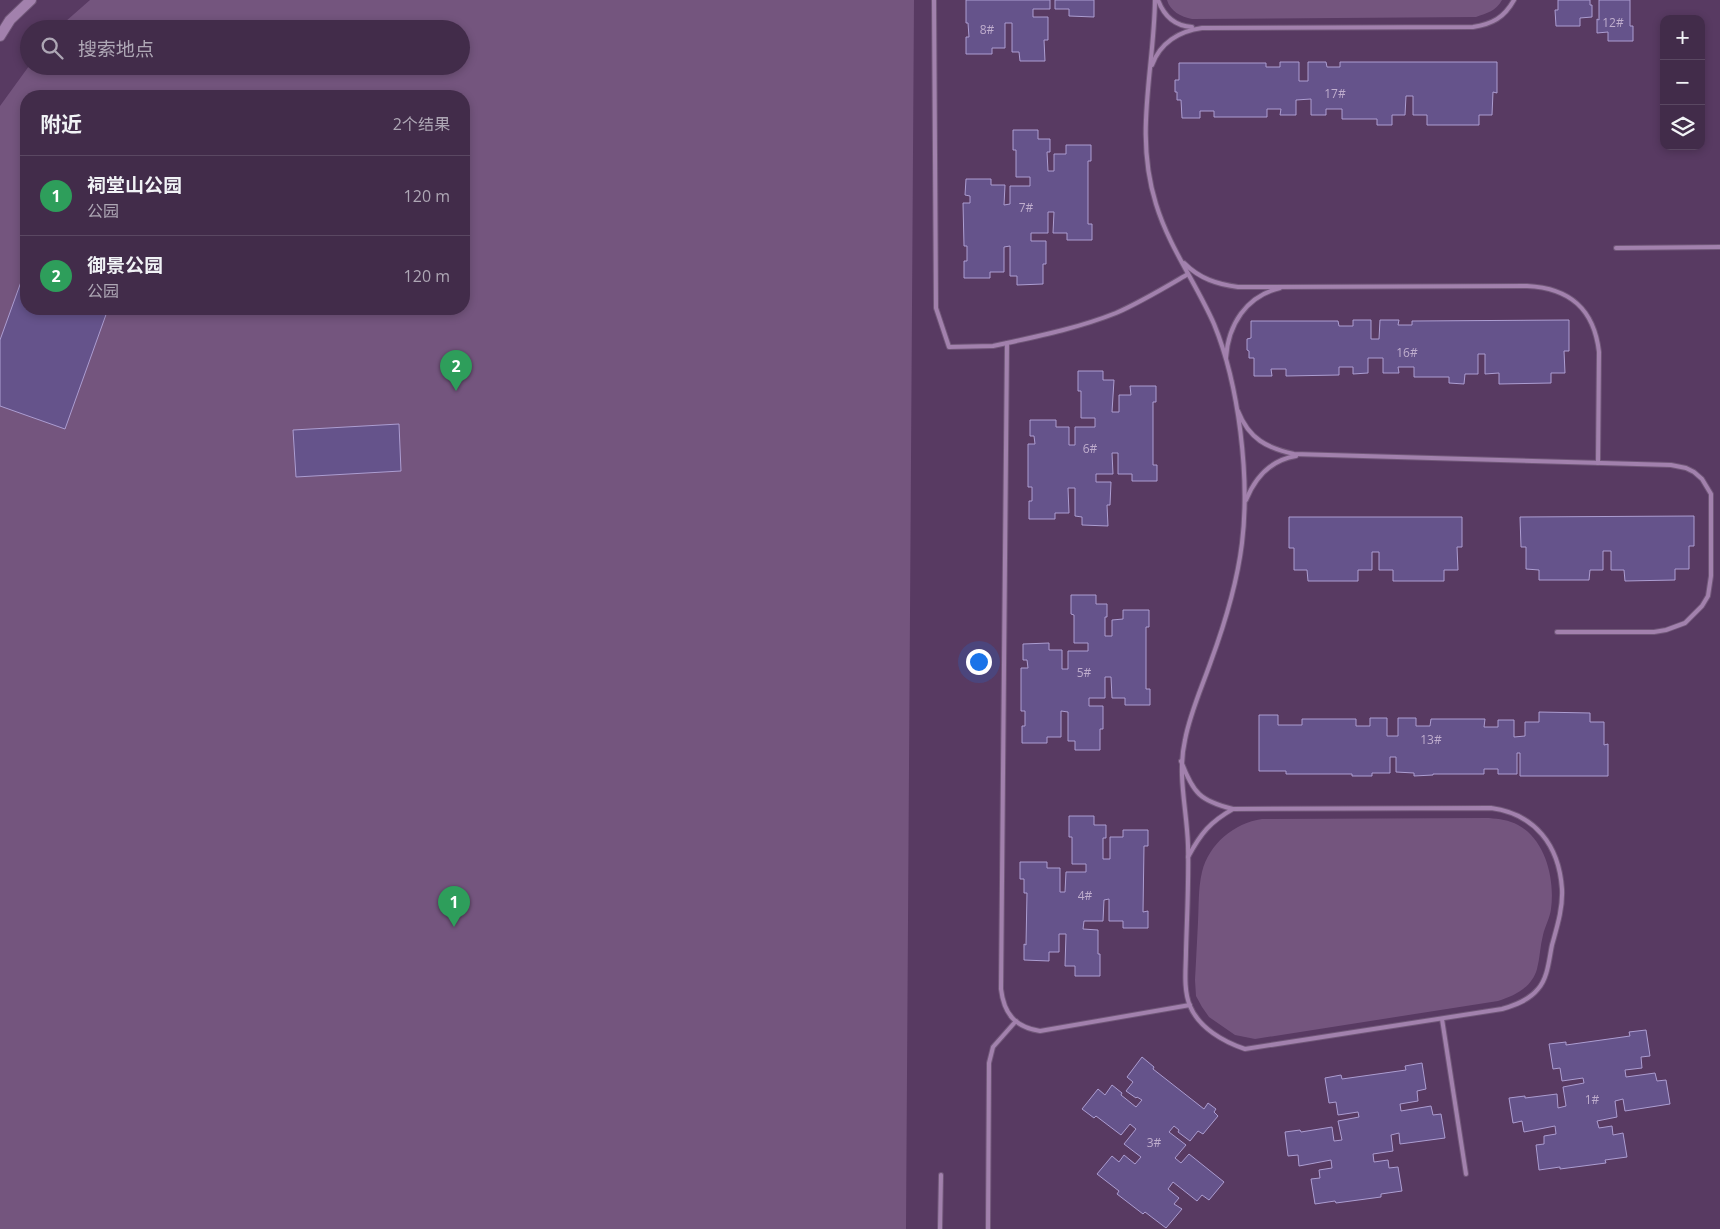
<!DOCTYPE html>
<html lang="zh">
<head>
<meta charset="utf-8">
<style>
	body { margin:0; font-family:"Open Sans","Noto Sans SC",sans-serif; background:#4c3854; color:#f1f3f6 }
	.controls { position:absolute; right:15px; top:15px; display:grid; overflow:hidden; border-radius:10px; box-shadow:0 2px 8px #0003 }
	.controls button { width:45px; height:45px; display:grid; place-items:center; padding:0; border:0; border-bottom:1px solid #5a4862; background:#422c4a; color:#f1f3f6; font:25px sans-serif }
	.you { position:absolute; left:978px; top:661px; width:18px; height:18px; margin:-12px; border:4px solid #fff; border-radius:50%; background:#1a73e8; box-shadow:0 0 0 8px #1a73e833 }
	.badge { display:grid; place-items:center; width:32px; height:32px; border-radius:50%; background:#bca0f2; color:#fff; font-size:16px; font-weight:700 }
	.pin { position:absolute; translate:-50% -41px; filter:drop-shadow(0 1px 2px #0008) }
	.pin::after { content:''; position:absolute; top:26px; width:18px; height:15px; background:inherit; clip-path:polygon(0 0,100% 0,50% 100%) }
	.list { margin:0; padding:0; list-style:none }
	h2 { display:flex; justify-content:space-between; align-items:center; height:65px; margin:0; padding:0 20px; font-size:21px }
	h2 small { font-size:16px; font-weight:400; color:#aea7b5 }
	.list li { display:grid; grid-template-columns:32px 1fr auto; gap:15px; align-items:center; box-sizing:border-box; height:80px; padding:0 20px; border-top:1px solid #5a4862 }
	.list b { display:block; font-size:19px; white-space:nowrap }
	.list p { margin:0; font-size:16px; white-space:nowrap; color:#aea7b5 }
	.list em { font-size:16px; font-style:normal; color:#aea7b5 }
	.icon { flex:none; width:28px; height:28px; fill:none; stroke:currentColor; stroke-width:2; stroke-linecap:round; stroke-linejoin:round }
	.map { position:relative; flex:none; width:1720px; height:1229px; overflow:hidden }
	.search { position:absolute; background:#422c4a; box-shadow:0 2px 8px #0003; left:20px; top:20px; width:450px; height:55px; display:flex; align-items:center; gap:12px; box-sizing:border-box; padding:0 18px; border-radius:28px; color:#aea7b5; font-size:19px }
	.panel { position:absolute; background:#422c4a; box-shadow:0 2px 8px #0003; left:20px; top:90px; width:450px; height:225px; border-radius:20px }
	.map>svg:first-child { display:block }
	.green { fill:#74557e; fill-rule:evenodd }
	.building { fill:#65538b; stroke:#ac9dd1 }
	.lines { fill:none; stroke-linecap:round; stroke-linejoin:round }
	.lane-casing { stroke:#705778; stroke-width:6 }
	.secondary-casing { stroke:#705778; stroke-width:12 }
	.lane { stroke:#a281ad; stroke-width:4 }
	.secondary { stroke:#a281ad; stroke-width:10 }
	.labels { text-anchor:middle; stroke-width:4; stroke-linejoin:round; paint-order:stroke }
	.number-label { font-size:12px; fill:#bfadcd }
</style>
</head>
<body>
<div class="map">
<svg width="1720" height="1229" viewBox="0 0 1720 1229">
	<rect width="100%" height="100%" fill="#583a62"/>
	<g class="green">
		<path d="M90,0H914L906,1229H0V106L29,66H461V29H57ZM26,96H464V309H26Z"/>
		<path d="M1167,0H1502C1496,11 1487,13 1476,17L1192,19C1181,17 1170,11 1167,0Z"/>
		<path d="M1489,818C1499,819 1509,820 1518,825C1546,840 1555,880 1551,909C1550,918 1545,926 1543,935C1540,946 1540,958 1537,969C1532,987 1515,996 1498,1001L1255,1039L1235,1035L1209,1017L1202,1007L1196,996L1195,980C1196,961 1197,942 1198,922C1199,906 1198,889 1202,872C1209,844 1234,823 1262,819Z"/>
	</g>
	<g class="building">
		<path d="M966,0H1050V9H1033V17H1048V40H1044L1045,61H1020L1019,52H1012V23H1005V48H992V54H966V37H969L968,23H966Z"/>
		<path d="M1055,0H1094V17L1069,16V9H1055Z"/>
		<path d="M1558,0H1590V5H1592V17L1580,18V26H1556L1555,10H1558Z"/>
		<path d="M1599,0H1630V26H1633V41H1608V32L1597,33V19L1599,20Z"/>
		<path d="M1280,62H1299V81H1308V62H1326L1327,67H1340V62H1497V93L1493,92L1492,115H1479V125H1427V115H1413V96H1406L1405,115H1392V125H1377V119H1342V109H1326V115H1311V99L1296,100V115H1280L1281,109H1267V117H1214V111H1200V118H1182L1181,100H1177V92H1175V80H1179V63H1266V67H1280Z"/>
		<path d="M1013,130H1038V139H1050V152H1047L1048,171H1054V154H1066V145H1091V161H1088V224H1092V240H1067V233H1053L1054,212H1048V233H1031V241H1046V264H1043V284L1017,285V276H1010V246L1004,247V272H990V278H964V261H967V246H964L963,203H970V196L965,195L966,179H991V185H1005L1004,205L1010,204V186H1030V177H1016V150H1013Z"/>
		<path d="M26,268V309H108L65,429L0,406V340Z"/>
		<path d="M1353,320H1371V339H1379L1380,320H1399L1398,325H1412V321L1569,320V351H1564L1565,373H1551V383L1499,384V373L1485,374V354H1478V374H1465L1464,384L1449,383V377H1414V367H1398L1399,373H1383V358H1368V373L1353,374V367H1339V375L1286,376V369H1271L1272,376H1254V358H1249V351L1247,350V339L1251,338V321H1338L1339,326H1353Z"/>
		<path d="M1078,371H1103V380H1114L1112,412H1119V395H1131L1130,386H1156V402H1153V465H1157V481H1132V474H1118V453H1112L1113,474H1096V482H1111L1110,505H1107L1108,526L1082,525V517L1075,516V488H1068L1069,513H1055V519H1029V501H1032V487H1028V444H1035L1034,436H1030V420H1056V427H1069V445H1075V427H1095V418H1081V391H1078Z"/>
		<path d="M399,424L401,471L296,477L293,430Z"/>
		<path d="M1694,516V546H1689V569H1675V580L1625,581L1624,570H1611V551H1603V570H1590L1589,580H1539V570L1526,569V547H1521L1520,517Z"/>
		<path d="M1289,517H1462V547H1457L1458,570H1444V581H1393V570H1379V552H1372V570H1358V581H1308L1307,570H1294V548H1289Z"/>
		<path d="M1071,595H1096V604H1107V617H1105V636H1112V620L1123,619V610H1149V627H1146V689H1150V705H1125V698H1112L1111,677H1105V698H1089V706H1103V729H1100V750H1075V741H1068V712L1061,711V737H1047V743H1022V726H1025V711H1021V668H1028L1027,660H1023V644L1049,643V650H1062V669H1068V651H1088V643H1074V615L1071,614Z"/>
		<path d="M1539,712L1590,713V722H1604V745L1608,744V776H1520V753H1517V774H1498V769H1484V774H1433V775L1414,776V773L1396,772V757H1390V773H1372V776H1352V774H1286V771H1259V715H1278V725H1302V719H1356V726H1370V718H1387V736H1398V718H1416V726H1430L1431,719H1485L1484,727H1498V720H1514V737L1525,736V722H1539Z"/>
		<path d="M1069,816H1094V825H1106V838H1103V859H1110V837H1123V830H1148V846H1144L1143,912L1148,911V928H1123V921H1109V899L1104,900L1103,921H1084L1083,929L1098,930V954H1100V976H1075V966H1065L1066,934H1059V952H1049V961L1024,960V944L1026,945L1027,893H1024V879H1020V862H1047V868H1060V892H1065L1066,872H1086V864H1072V837H1069Z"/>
		<path d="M1646,1030L1650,1056L1641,1057L1642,1068L1625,1070L1626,1077L1655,1073L1657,1081L1666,1080L1670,1104L1625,1111L1623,1099L1615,1101L1617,1117L1597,1121L1599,1128L1612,1126L1613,1135L1623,1133L1627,1157L1605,1160L1606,1163L1560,1169V1167L1539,1170L1536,1145L1544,1144V1136L1556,1134L1555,1126L1524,1132L1522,1121L1513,1123L1509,1098L1525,1096V1098L1557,1094L1558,1108L1566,1106L1563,1087L1584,1083L1583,1078L1562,1081L1560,1068L1553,1069L1549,1044L1566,1042V1045L1630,1036L1629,1032Z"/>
		<path d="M1142,1057L1154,1067L1153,1069L1204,1109L1208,1103L1216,1109L1214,1112L1218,1116L1203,1134L1198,1131L1190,1141L1178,1132L1179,1130L1174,1126L1169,1132L1186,1145L1175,1158L1181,1163L1189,1154L1224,1182L1209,1200L1202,1195L1197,1201L1173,1182L1168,1189L1179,1198L1174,1204L1182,1209L1166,1228L1145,1212L1143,1214L1117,1194L1119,1191L1097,1174L1112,1156L1119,1162L1124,1155L1135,1164L1141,1157L1124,1144L1136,1129L1130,1124L1121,1135L1096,1116L1094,1118L1082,1109L1098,1089L1105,1095L1112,1085L1122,1093L1121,1095L1136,1107L1142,1100L1137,1097L1136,1098L1126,1091L1133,1082L1127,1077Z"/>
		<path d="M1422,1063L1426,1089L1417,1091L1418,1101L1400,1104L1401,1111L1431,1106L1433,1115L1441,1114L1445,1138L1400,1144L1399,1133L1391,1135L1393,1151L1373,1154L1374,1162L1388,1160L1389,1168L1398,1167L1402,1191L1381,1194V1197L1336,1203L1335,1201L1315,1204L1311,1179L1320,1178L1319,1170L1332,1168L1331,1160L1299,1166L1298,1155L1288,1156L1285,1132L1300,1130L1301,1132L1332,1127L1334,1141L1342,1140L1338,1121L1359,1117L1358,1112L1338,1115L1336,1102L1329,1103L1325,1078L1341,1075L1342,1079L1406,1070L1405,1066Z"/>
	</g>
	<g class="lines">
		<g class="lane-casing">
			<g id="lane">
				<path d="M934,0L936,308L949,347L993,346L1007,343"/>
				<path d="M1155,0C1154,71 1134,134 1156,204C1169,247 1196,283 1214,324C1239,385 1250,477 1242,543C1237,584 1225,623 1211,661C1202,687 1190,713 1185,740C1177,775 1187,810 1188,845C1189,880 1187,915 1186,951C1186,968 1183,989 1190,1006C1199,1028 1224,1042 1245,1049L1502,1009C1516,1005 1529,1000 1538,989C1548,978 1549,959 1552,945C1557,927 1563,908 1562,889C1559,845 1535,814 1491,808L1233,809C1200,801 1193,793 1181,761"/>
				<path d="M1158,0C1164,16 1174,26 1192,27"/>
				<path d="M1152,65C1160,43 1179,31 1202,28L1473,27C1492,24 1504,18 1514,0"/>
				<path d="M1616,248L1720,247"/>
				<path d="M1184,263C1200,279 1217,284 1238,287L1527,286C1570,288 1594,309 1599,352L1598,463"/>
				<path d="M1188,274C1164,288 1141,302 1116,313C1081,327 1044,335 1007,343L1001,989C1004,1014 1015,1027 1040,1031L1190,1005"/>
				<path d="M1226,358C1228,325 1246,296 1280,288"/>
				<path d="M1238,411C1249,439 1267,448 1294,454L1671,465L1686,468L1694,472L1702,479L1711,494V576L1708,596L1702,606L1685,623L1666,630L1654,632H1557"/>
				<path d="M1246,500C1255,478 1271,460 1296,456"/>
				<path d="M1188,857C1201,833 1210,822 1233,809"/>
				<path d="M1442,1019L1466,1174"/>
				<path d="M940,1229L941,1175"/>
				<path d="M988,1229L989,1063L993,1047L1016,1021"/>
			</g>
		</g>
		<g class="secondary-casing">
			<path id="secondary" d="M0,36L10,20L31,0"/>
		</g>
		<use href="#lane" class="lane"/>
		<use href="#secondary" class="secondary"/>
	</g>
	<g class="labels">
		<g class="number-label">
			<text x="1613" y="27">12#</text>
			<text x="987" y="34">8#</text>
			<text x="1335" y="98">17#</text>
			<text x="1026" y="212">7#</text>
			<text x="1407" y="357">16#</text>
			<text x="1090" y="453">6#</text>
			<text x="1084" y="677">5#</text>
			<text x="1431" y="744">13#</text>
			<text x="1085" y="900">4#</text>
			<text x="1592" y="1104">1#</text>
			<text x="1154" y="1147">3#</text>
		</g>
	</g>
</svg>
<div class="controls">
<button>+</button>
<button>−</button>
<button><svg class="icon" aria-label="layers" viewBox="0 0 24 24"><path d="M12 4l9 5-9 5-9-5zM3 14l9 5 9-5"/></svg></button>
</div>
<div class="you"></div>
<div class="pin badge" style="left:454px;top:927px;background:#2e9e5b">1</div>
<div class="pin badge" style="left:456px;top:391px;background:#2e9e5b">2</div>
<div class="search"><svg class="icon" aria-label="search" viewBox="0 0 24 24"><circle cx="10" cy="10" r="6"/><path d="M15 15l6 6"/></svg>搜索地点</div>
<section class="panel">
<h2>附近<small>2个结果</small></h2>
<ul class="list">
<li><span class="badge" style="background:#2e9e5b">1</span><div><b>祠堂山公园</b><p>公园</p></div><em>120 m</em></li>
<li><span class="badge" style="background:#2e9e5b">2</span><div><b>御景公园</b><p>公园</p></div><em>120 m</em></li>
</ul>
</section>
</div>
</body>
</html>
